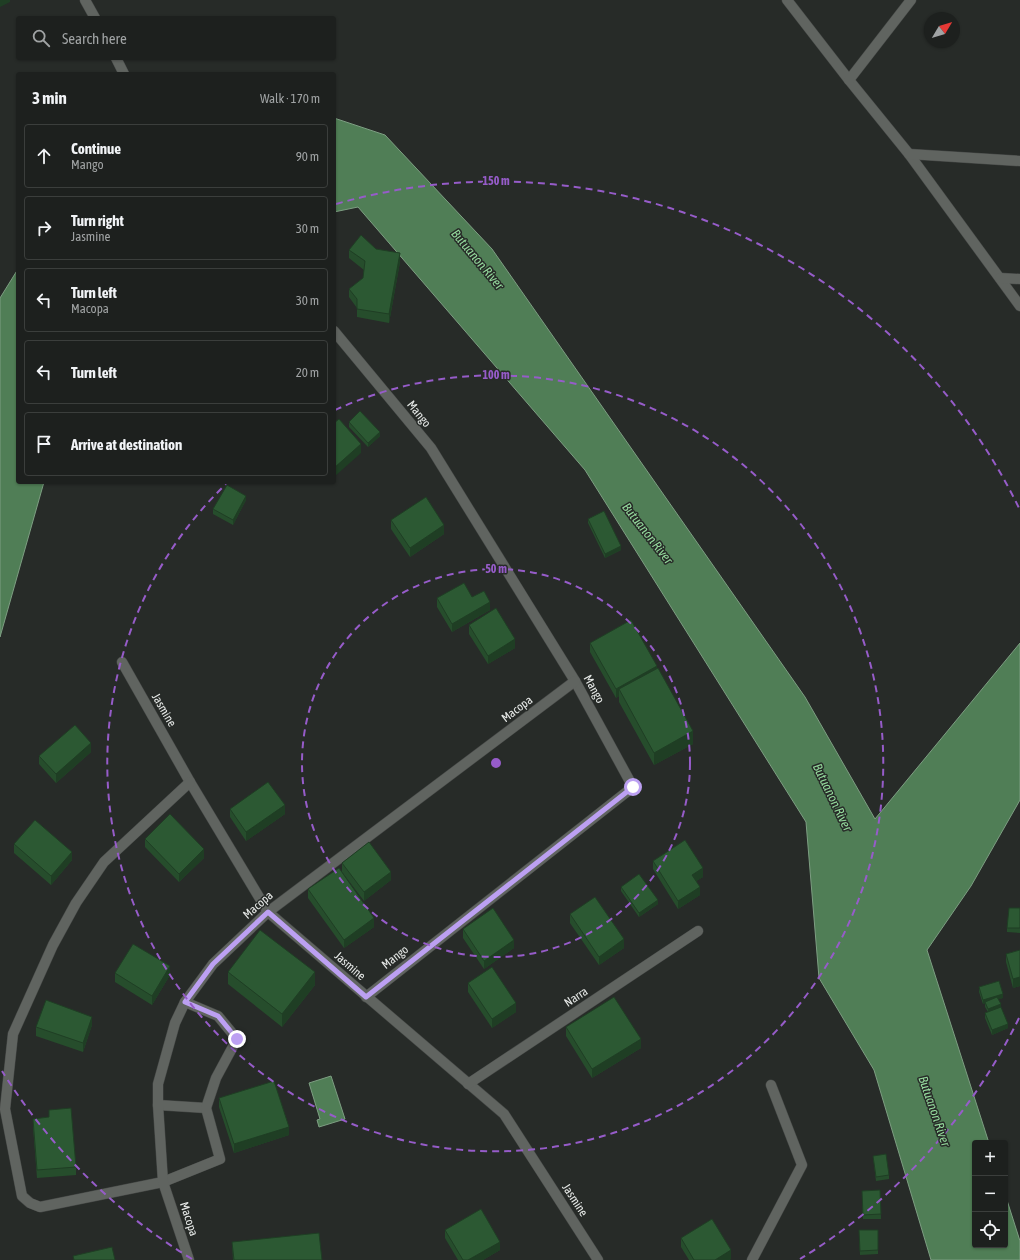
<!DOCTYPE html>
<html lang="en">
<head>
<meta charset="utf-8">
<style>
	body { margin:0; font-family:"Asap Condensed",sans-serif; background:#2a2d2b; color:#f1f3f6 }
	.controls { position:absolute; right:12px; bottom:12px; display:grid; overflow:hidden; border-radius:4px; box-shadow:0 1px 3px #0004 }
	.controls button { width:36px; height:36px; display:grid; place-items:center; padding:0; border:0; border-bottom:1px solid #3b3e3c; background:#1d201e; color:#f1f3f6; font:20px sans-serif }
	.compass { position:absolute; left:924px; top:12px; width:36px; height:36px; border-radius:50%; background:#1d201e; box-shadow:0 1px 3px #0004; rotate:52deg }
	.stop { position:absolute; width:12px; height:12px; margin:-9px; border:3px solid #bca0f2; border-radius:50%; background:#fff }
	.stop.end { background:#bca0f2; border-color:#fff; box-shadow:0 1px 4px #0008 }
	.list { margin:0; padding:0; list-style:none }
	h2 { display:flex; justify-content:space-between; align-items:center; height:52px; margin:0; padding:0 16px; font-size:17px }
	h2 small { font-size:13px; font-weight:400; color:#a0a3a4 }
	.list li { display:grid; grid-template-columns:26px 1fr auto; gap:12px; align-items:center; box-sizing:border-box; height:64px; margin:0 8px 8px; padding:0 8px; border:1px solid #3b3e3c; border-radius:4px }
	.list b { display:block; font-size:15px; white-space:nowrap }
	.list p { margin:0; font-size:13px; white-space:nowrap; color:#a0a3a4 }
	.list em { font-size:13px; font-style:normal; color:#a0a3a4 }
	.icon { flex:none; width:22px; height:22px; fill:none; stroke:currentColor; stroke-width:2; stroke-linecap:round; stroke-linejoin:round }
	.map { position:relative; flex:none; width:1020px; height:1260px; overflow:hidden }
	.search { position:absolute; background:#1d201e; box-shadow:0 1px 3px #0004; left:16px; top:16px; width:320px; height:44px; display:flex; align-items:center; gap:10px; box-sizing:border-box; padding:0 14px; border-radius:4px; color:#a0a3a4; font-size:15px }
	.panel { position:absolute; background:#1d201e; box-shadow:0 1px 3px #0004; left:16px; top:72px; width:320px; height:412px; border-radius:4px }
	.map>svg:first-child { display:block }
	.water { fill:#507e56; stroke:#7d9e82 }
	.lines { fill:none; stroke-linecap:round; stroke-linejoin:round }
	.service-casing { stroke:#444745; stroke-width:11 }
	.minor-casing { stroke:#444745; stroke-width:11 }
	.service { stroke:#606460; stroke-width:10 }
	.minor { stroke:#606460; stroke-width:10 }
	.wall { fill:#264d2c }
	.shaded-wall { fill:#1f3e24 }
	.building { fill:#2c5933; stroke:#1f3e24 }
	.route { stroke:#bca0f2; stroke-width:5 }
	.ring { fill:none; stroke:#965cc9; stroke-width:2; stroke-dasharray:7 5 }
	.labels { text-anchor:middle; stroke-width:3; stroke-linejoin:round; paint-order:stroke }
	.street-label { font-size:12px; fill:#e7eae8; stroke:#272b28 }
	.water-label { font-size:13px; font-style:italic; fill:#94d99c; stroke:#272b28 }
	.centre { fill:#965cc9; stroke:#272b28; stroke-width:2 }
	.ring-label { font-size:12px; text-anchor:middle; font-weight:bold; fill:#965cc9; stroke:#272b28; stroke-width:3; stroke-linejoin:round; paint-order:stroke }
</style>
</head>
<body>
<div class="map">
<svg width="1020" height="1260" viewBox="0 0 1020 1260">
	<rect width="100%" height="100%" fill="#272b28"/>
	<g class="water">
		<path d="M334,118L385,135L492,249L805,697L875,819L1020,643V800L971,886L927,950L989,1143H975V1245H1005V1194L1020,1241V1260H931L874,1070L819,978L806,822L585,470L358,207L334,212Z"/>
		<path d="M18,269V482H44L0,637V298Z"/>
		<path d="M331,1076L345,1119L319,1127L317,1120L320,1119L309,1083Z"/>
	</g>
	<g class="lines">
		<g class="service-casing">
			<g id="service">
				<path d="M158,1105L206,1108"/>
				<path d="M163,1182L220,1159L206,1108L216,1078L237,1039L218,1016L185,1002"/>
			</g>
		</g>
		<g class="minor-casing">
			<g id="minor">
				<path d="M85,0L95,18"/>
				<path d="M787,0L849,80L909,154L1020,306"/>
				<path d="M116,58L124,74"/>
				<path d="M849,80L911,0"/>
				<path d="M909,154L1020,161"/>
				<path d="M1000,278L1020,279"/>
				<path d="M334,331L431,448L575,681L633,787L366,997"/>
				<path d="M122,662L190,782L268,912L504,1114L598,1260"/>
				<path d="M468,1084L698,931"/>
				<path d="M163,1182L40,1207L30,1203L22,1196L5,1109L13,1034L53,945L76,903L104,862L190,782"/>
				<path d="M189,1260L163,1182L158,1105V1084L175,1023L185,1002L213,964L268,912L575,681"/>
				<path d="M752,1260L802,1165L771,1085"/>
			</g>
		</g>
		<use href="#service" class="service"/>
		<use href="#minor" class="minor"/>
	</g>
	<g class="wall">
		<path d="M376,249L400,262L389,323L357,317V308L349,297V289L363,278L364,270L349,258V250Z"/>
		<path d="M349,422L380,436L368,447L349,427Z"/>
		<path d="M246,500L233,525L213,514V509Z"/>
		<path d="M588,519L621,550L605,558L588,523Z"/>
		<path d="M391,520L444,534L410,557L391,529Z"/>
		<path d="M472,597L490,610L452,632L437,607V598Z"/>
		<path d="M469,625L515,648L488,664L469,634Z"/>
		<path d="M590,643L657,668L693,744L654,765L619,702V696L616,698L590,652Z"/>
		<path d="M91,752L56,783L39,764V756Z"/>
		<path d="M230,809L285,814L246,841L230,817Z"/>
		<path d="M145,839L204,858L179,882L145,847Z"/>
		<path d="M14,844L72,860L51,885L14,853Z"/>
		<path d="M653,861L703,877L696,881L700,895L678,909L653,869Z"/>
		<path d="M342,863L391,880L364,901L342,872Z"/>
		<path d="M621,887L658,904L639,917L621,891Z"/>
		<path d="M308,889L374,927L344,948L308,898Z"/>
		<path d="M1020,908V933L1007,932V928Z"/>
		<path d="M570,914L624,948L599,965L570,923Z"/>
		<path d="M463,929L514,948L484,969L463,938Z"/>
		<path d="M1020,950V986L1013,988L1006,962V954Z"/>
		<path d="M228,972L315,985L282,1027L228,984Z"/>
		<path d="M115,973L170,975L152,1005L115,982Z"/>
		<path d="M468,983L516,1012L492,1028L468,992Z"/>
		<path d="M979,987L1003,998L998,999L1008,1028L992,1035L985,1018V1013L988,1012L985,1007V1003L983,1004L979,992Z"/>
		<path d="M92,1025L83,1052L36,1036V1027Z"/>
		<path d="M566,1027L641,1048L592,1078L566,1036Z"/>
		<path d="M219,1098L289,1135L234,1153L219,1107Z"/>
		<path d="M49,1110L76,1167V1175L37,1178L33,1127V1119L49,1117Z"/>
		<path d="M873,1156L889,1175V1179L876,1181Z"/>
		<path d="M880,1190L881,1219H863L862,1191Z"/>
		<path d="M445,1230L500,1250L483,1260H458L445,1238Z"/>
		<path d="M859,1230H878V1254L860,1255Z"/>
		<path d="M681,1238L731,1259L729,1260H689L681,1247Z"/>
		<path d="M232,1242L322,1260H233Z"/>
	</g>
	<g class="shaded-wall">
		<path d="M0,0H10V2L0,7Z"/>
		<path d="M400,253V262L389,323V314Z"/>
		<path d="M380,432V436L368,447V443Z"/>
		<path d="M361,444V453L334,477V468Z"/>
		<path d="M246,496V500L233,525V520Z"/>
		<path d="M444,525V534L410,557V548Z"/>
		<path d="M621,546V550L605,558V554Z"/>
		<path d="M490,602V610L452,632V624Z"/>
		<path d="M515,639V648L488,664V656Z"/>
		<path d="M657,666V675L619,689V696L616,698V689Z"/>
		<path d="M693,731V744L654,765V753Z"/>
		<path d="M91,743V752L56,783V774Z"/>
		<path d="M285,805V814L246,841V832Z"/>
		<path d="M204,849V858L179,882V874Z"/>
		<path d="M72,852V860L51,885V876Z"/>
		<path d="M703,868V877L692,884V875Z"/>
		<path d="M391,872V880L364,901V892Z"/>
		<path d="M700,887V895L678,909V901Z"/>
		<path d="M658,900V904L639,917V913Z"/>
		<path d="M374,918V927L344,948V940Z"/>
		<path d="M624,939V948L599,965V957Z"/>
		<path d="M514,940V948L484,969V961Z"/>
		<path d="M170,966V975L152,1005V996Z"/>
		<path d="M315,972V985L282,1027V1014Z"/>
		<path d="M1020,977V986L1013,988V979Z"/>
		<path d="M1003,994V998L983,1004V1000Z"/>
		<path d="M516,1003V1012L492,1028V1019Z"/>
		<path d="M1001,1004V1008L988,1014V1009Z"/>
		<path d="M92,1017V1025L83,1052V1043Z"/>
		<path d="M1008,1024V1028L992,1035V1030Z"/>
		<path d="M641,1039V1048L592,1078V1069Z"/>
		<path d="M289,1127V1135L234,1153V1144Z"/>
		<path d="M500,1242V1250L483,1260H468Z"/>
		<path d="M731,1250V1259L729,1260H715Z"/>
	</g>
	<g class="building">
		<path d="M361,235L376,249L400,253L389,314L357,309V299L349,289L363,278L365,261L349,250Z"/>
		<path d="M360,411L380,432L368,443L349,422Z"/>
		<path d="M339,419L361,444L334,468V423Z"/>
		<path d="M227,485L246,496L233,520L213,509Z"/>
		<path d="M426,497L444,525L410,548L391,520Z"/>
		<path d="M604,511L621,546L605,554L588,519Z"/>
		<path d="M464,583L472,597L484,591L490,602L452,624L437,598Z"/>
		<path d="M496,608L515,639L488,656L469,625Z"/>
		<path d="M631,620L657,666L616,689L590,643Z"/>
		<path d="M658,668L693,731L654,753L619,689Z"/>
		<path d="M75,725L91,743L56,774L39,756Z"/>
		<path d="M268,782L285,805L246,832L230,809Z"/>
		<path d="M170,814L204,849L179,874L145,839Z"/>
		<path d="M35,820L72,852L51,876L14,844Z"/>
		<path d="M685,840L703,868L692,875L700,887L678,901L653,861Z"/>
		<path d="M369,842L391,872L364,892L342,863Z"/>
		<path d="M339,868L374,918L344,940L308,889Z"/>
		<path d="M639,874L658,900L639,913L621,887Z"/>
		<path d="M595,897L624,939L599,957L570,914Z"/>
		<path d="M493,908L514,940L484,961L463,929Z"/>
		<path d="M1009,908H1020V928H1007Z"/>
		<path d="M260,930L315,972L282,1014L228,972Z"/>
		<path d="M133,944L170,966L152,996L115,973Z"/>
		<path d="M1020,950V977L1013,979L1006,954Z"/>
		<path d="M492,967L516,1003L492,1019L468,983Z"/>
		<path d="M999,981L1003,994L983,1000L979,987Z"/>
		<path d="M614,997L641,1039L592,1069L566,1027Z"/>
		<path d="M997,997L1001,1004L988,1009L985,1002Z"/>
		<path d="M46,1000L92,1017L83,1043L36,1027Z"/>
		<path d="M1001,1007L1008,1024L992,1030L985,1013Z"/>
		<path d="M274,1081L289,1127L234,1144L219,1098Z"/>
		<path d="M71,1108L76,1167L37,1170L33,1119L49,1117V1110Z"/>
		<path d="M886,1154L889,1175L876,1177L873,1156Z"/>
		<path d="M880,1190L881,1214L863,1215L862,1191Z"/>
		<path d="M481,1209L500,1242L468,1260H463L445,1230Z"/>
		<path d="M712,1219L731,1250L715,1260H694L681,1238Z"/>
		<path d="M859,1230H878V1250L860,1251Z"/>
		<path d="M319,1233L322,1260H234L232,1242Z"/>
		<path d="M112,1247L115,1260H74L73,1256Z"/>
	</g>
	<g class="lines">
		<path class="route" d="M237,1039L218,1016L185,1002L213,964L268,912L366,997L633,787"/>
	</g>
	<g class="ring">
		<circle cx="496" cy="763" r="194"/>
		<path d="M335 410A388 388 0 1 1 226 484"/>
		<path d="M1019 1018A582 582 0 0 1 800 1259M192 1259A582 582 0 0 1 2 1071M336 204A582 582 0 0 1 1019 508"/>
	</g>
	<g class="labels">
		<g class="street-label">
			<text transform="translate(419 414) rotate(51)" y="4">Mango</text>
			<text transform="translate(594 689) rotate(61)" y="4">Mango</text>
			<text transform="translate(517 709) rotate(-37)" y="4">Macopa</text>
			<text transform="translate(164 710) rotate(60)" y="4">Jasmine</text>
			<text transform="translate(258 905) rotate(-41)" y="4">Macopa</text>
			<text transform="translate(395 957) rotate(-38)" y="4">Mango</text>
			<text transform="translate(350 966) rotate(41)" y="4">Jasmine</text>
			<text transform="translate(576 997) rotate(-34)" y="4">Narra</text>
			<text transform="translate(575 1200) rotate(57)" y="4">Jasmine</text>
			<text transform="translate(189 1219) rotate(72)" y="4">Macopa</text>
		</g>
		<g class="water-label">
			<text transform="translate(478 259) rotate(50)" y="5">Butuanon River</text>
			<text transform="translate(648 533) rotate(52)" y="5">Butuanon River</text>
			<text transform="translate(833 797) rotate(64)" y="5">Butuanon River</text>
			<text transform="translate(935 1111) rotate(71)" y="5">Butuanon River</text>
		</g>
	</g>
	<circle cx="496" cy="763" r="6" class="centre"/>
	<g class="ring-label">
		<text x="496" y="185">150 m</text>
		<text x="496" y="379">100 m</text>
		<text x="496" y="573">50 m</text>
	</g>
</svg>
<div class="controls">
<button>+</button>
<button>−</button>
<button><svg class="icon" aria-label="locate" viewBox="0 0 24 24"><circle cx="12" cy="12" r="6"/><path d="M12 2v4M12 18v4M2 12h4M18 12h4"/></svg></button>
</div>
<svg class="compass" viewBox="-18 -18 36 36"><path d="M0-13l5 13h-10z" fill="#e53935"/><path d="M0 13l5-13h-10z" fill="#a0a3a4"/></svg>
<div class="stop" style="left:633px;top:787px"></div>
<div class="stop end" style="left:237px;top:1039px"></div>
<div class="search"><svg class="icon" aria-label="search" viewBox="0 0 24 24"><circle cx="10" cy="10" r="6"/><path d="M15 15l6 6"/></svg>Search here</div>
<section class="panel">
<h2>3 min<small>Walk · 170 m</small></h2>
<ul class="list">
<li><svg class="icon" aria-label="ahead" viewBox="0 0 24 24"><path d="M12 20V5M6 11l6-6 6 6"/></svg><div><b>Continue</b><p>Mango</p></div><em>90 m</em></li>
<li><svg class="icon" aria-label="right" viewBox="0 0 24 24"><path d="M7 20v-9h11M14 6l5 5-5 5"/></svg><div><b>Turn right</b><p>Jasmine</p></div><em>30 m</em></li>
<li><svg class="icon" aria-label="left" viewBox="0 0 24 24"><path d="M17 20v-9H6M10 6l-5 5 5 5"/></svg><div><b>Turn left</b><p>Macopa</p></div><em>30 m</em></li>
<li><svg class="icon" aria-label="left" viewBox="0 0 24 24"><path d="M17 20v-9H6M10 6l-5 5 5 5"/></svg><div><b>Turn left</b></div><em>20 m</em></li>
<li><svg class="icon" aria-label="arrive" viewBox="0 0 24 24"><path d="M6 21V4h12l-3 4 3 4H6"/></svg><div><b>Arrive at destination</b></div></li>
</ul>
</section>
</div>
</body>
</html>
